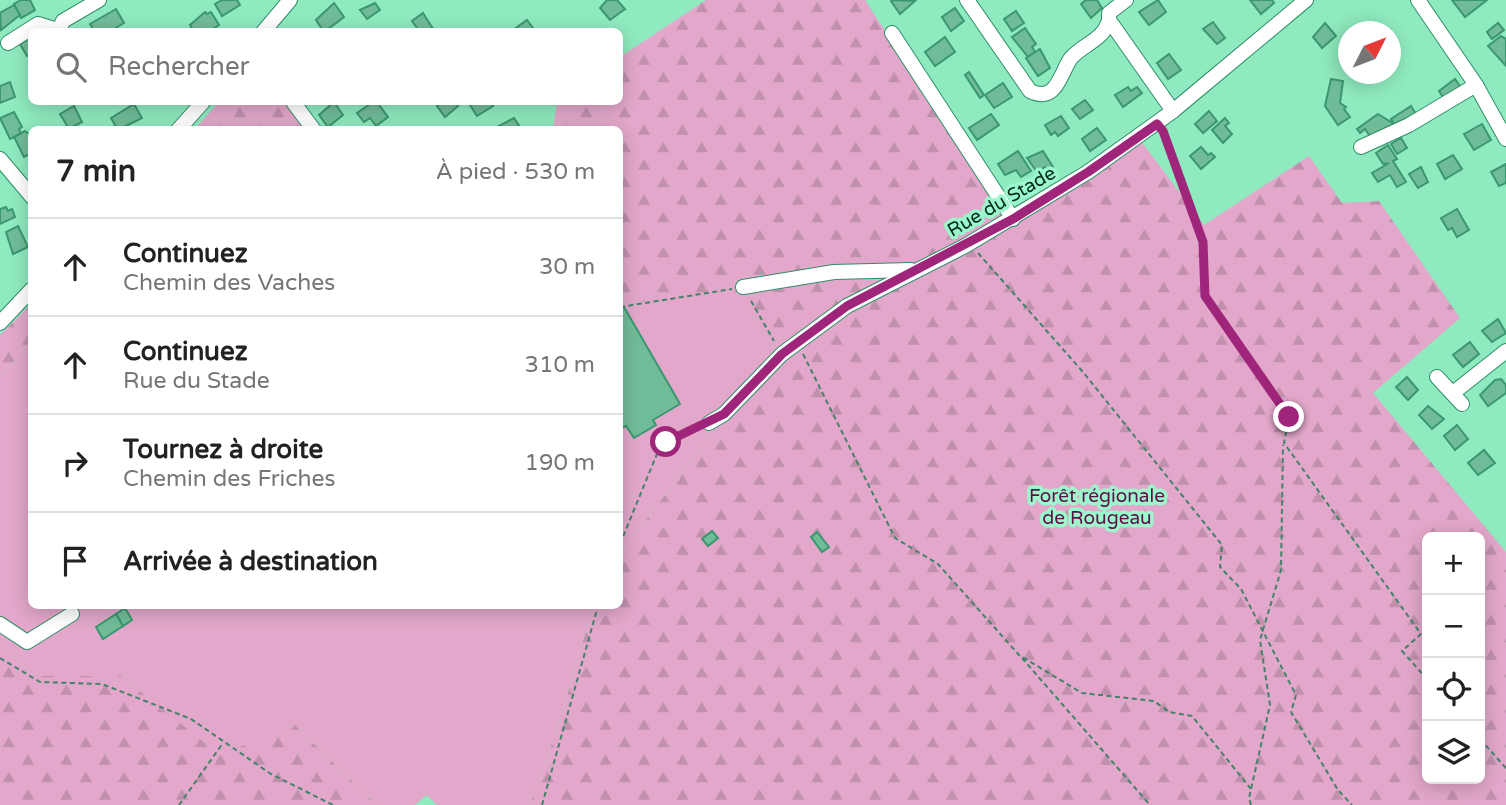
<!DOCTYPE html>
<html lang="fr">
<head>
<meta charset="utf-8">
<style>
	body { margin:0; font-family:"Varela Round",sans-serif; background:#f6f6f6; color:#222 }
	.controls { position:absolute; right:21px; bottom:21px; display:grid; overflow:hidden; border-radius:10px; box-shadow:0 4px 18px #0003 }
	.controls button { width:63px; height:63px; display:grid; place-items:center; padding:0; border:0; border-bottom:2px solid #e0e0e0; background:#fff; color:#222; font:35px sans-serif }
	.compass { position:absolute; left:1338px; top:21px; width:63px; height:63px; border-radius:50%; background:#fff; box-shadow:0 4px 18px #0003; rotate:48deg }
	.stop { position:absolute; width:21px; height:21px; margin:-16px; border:5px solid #9f257b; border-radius:50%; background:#fff }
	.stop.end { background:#9f257b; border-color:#fff; box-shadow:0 2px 7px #0008 }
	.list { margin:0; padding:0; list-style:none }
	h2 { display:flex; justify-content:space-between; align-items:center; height:91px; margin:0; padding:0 28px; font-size:30px }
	h2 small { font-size:23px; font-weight:400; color:#767676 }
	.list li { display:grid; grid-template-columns:46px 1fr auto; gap:21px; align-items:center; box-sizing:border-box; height:98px; padding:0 28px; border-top:2px solid #e0e0e0 }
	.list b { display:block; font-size:26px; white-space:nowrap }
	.list p { margin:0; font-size:23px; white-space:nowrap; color:#767676 }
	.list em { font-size:23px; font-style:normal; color:#767676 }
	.icon { flex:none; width:38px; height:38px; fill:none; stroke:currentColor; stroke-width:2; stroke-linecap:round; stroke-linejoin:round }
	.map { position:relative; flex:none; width:1506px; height:805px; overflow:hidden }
	.search { position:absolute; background:#fff; box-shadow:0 4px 18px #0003; left:28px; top:28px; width:595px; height:77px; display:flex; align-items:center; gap:18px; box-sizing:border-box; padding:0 24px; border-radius:10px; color:#767676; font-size:26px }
	.panel { position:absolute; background:#fff; box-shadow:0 4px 18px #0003; left:28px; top:126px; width:595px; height:483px; border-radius:10px }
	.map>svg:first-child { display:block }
	.forest { fill:url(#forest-firs); fill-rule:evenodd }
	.park { fill:#e2a7ca }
	.building { fill:#71bc98; stroke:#3a9770; stroke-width:2 }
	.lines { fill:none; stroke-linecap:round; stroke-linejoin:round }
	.minor-casing { stroke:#2e8e67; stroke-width:16 }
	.path { stroke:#438367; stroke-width:2; stroke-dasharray:5 3.5; stroke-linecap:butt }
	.minor { stroke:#fff; stroke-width:14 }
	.route { stroke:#9f257b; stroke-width:9 }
	.labels { text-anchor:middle; stroke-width:7; stroke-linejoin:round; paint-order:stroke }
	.street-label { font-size:19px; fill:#012a1a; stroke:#9cf7cc }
	.park-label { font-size:19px; fill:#5b1146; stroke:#9cf7cc }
</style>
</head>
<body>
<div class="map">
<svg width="1506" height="805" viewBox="0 0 1506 805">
	<defs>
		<pattern id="forest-firs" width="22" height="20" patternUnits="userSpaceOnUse" patternTransform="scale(1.75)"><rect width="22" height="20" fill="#e2a7ca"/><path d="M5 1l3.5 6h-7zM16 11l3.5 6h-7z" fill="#c090ad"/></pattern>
	</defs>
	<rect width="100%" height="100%" fill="#8feabf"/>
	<g class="forest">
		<path d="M706,0H865L1008,221L1141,141L1204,225L1309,156L1342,203L1379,201L1460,318L1373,393L1506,552V805H530L559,723L593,606H620V554L775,350L737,294L620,304V130L553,129L557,102H620V57ZM1427,537H1480V779H1427Z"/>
		<path d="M219,102H290L312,130H194Z"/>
		<path d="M31,304V350H26L0,376V335Z"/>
		<path d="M0,645L35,676H121L220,754L295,725L377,805H0Z"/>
	</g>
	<g class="park">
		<path d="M737,293L775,350L620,554V304Z"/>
		<path d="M26,350H31L32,606H593L559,723L530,805H437L427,795L415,805H377L295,725L220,755L121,676H35L0,645V376Z"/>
	</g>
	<g class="building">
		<path d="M21,0H30L35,10L21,18L14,4Z"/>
		<path d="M222,0H237L240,5L222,16L215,4Z"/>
		<path d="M607,0H617L625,9L610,20L600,8Z"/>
		<path d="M1086,0H1097L1102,8L1091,18L1081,4Z"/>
		<path d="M1158,0L1166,12L1149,25L1139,12Z"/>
		<path d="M1250,0H1272L1274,3L1261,14Z"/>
		<path d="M1452,0H1487L1465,17Z"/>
		<path d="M891,1L892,0L915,1L900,14Z"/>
		<path d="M334,3L344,17L324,32L316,20Z"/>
		<path d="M375,3L380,10L367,19L360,10Z"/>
		<path d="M14,5L20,15L1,30L0,13Z"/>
		<path d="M955,8L964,21L951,31L942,17Z"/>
		<path d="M116,9L124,23L109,32H95L90,24Z"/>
		<path d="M1016,11L1024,23L1012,31L1004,19Z"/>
		<path d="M205,12L207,14L211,12L219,25L208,32H194L190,25Z"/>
		<path d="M423,13L435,32H420L412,21Z"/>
		<path d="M527,20L536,32H519L516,28Z"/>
		<path d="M1213,22L1225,38L1217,44L1203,29Z"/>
		<path d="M1325,23L1336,36L1322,48L1313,37Z"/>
		<path d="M1498,23L1504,30L1492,39L1487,32Z"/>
		<path d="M1025,28L1036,44L1032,47L1035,52L1028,57L1012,37Z"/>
		<path d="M1501,36L1506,39V66L1488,46Z"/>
		<path d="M32,37V54L27,56L20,44Z"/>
		<path d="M945,37L955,52L935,66L925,52Z"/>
		<path d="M1040,49L1050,68L1038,76L1026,58Z"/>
		<path d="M1169,54L1181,70L1168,79L1157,63Z"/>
		<path d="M969,72L984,95L980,98L965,75Z"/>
		<path d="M1331,79L1343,81L1340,103L1346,107L1344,109L1350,117L1338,125L1325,106Z"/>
		<path d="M1455,79L1462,89L1445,100L1439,91Z"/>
		<path d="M10,82L15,97L0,103V86Z"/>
		<path d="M1003,83L1012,97L994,108L985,95Z"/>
		<path d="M1128,87L1131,91L1137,87L1142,93L1123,107L1115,95Z"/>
		<path d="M1085,100L1093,110L1080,119L1072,109Z"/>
		<path d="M334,102L343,115L328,127L319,115Z"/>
		<path d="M373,102H377L388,117L376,126L370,118L364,122L357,113Z"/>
		<path d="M443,102H455L458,106L445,117L437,106Z"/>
		<path d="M468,102H490L493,106L477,116Z"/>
		<path d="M134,104L142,118L118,130L111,118Z"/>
		<path d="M74,106L82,122L69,129L60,114Z"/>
		<path d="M1411,106L1416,114L1394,124L1391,119Z"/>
		<path d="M1209,111L1217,121L1203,133L1195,124Z"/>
		<path d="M14,112L22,127L19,129L21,134L10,139L0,118Z"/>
		<path d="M991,114L999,125L977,140L969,128Z"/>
		<path d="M1378,114L1394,124L1370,136L1365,129L1360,133L1357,129Z"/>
		<path d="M1061,116L1069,128L1058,136L1055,132L1051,135L1045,125Z"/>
		<path d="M514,118L522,130H499L497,127Z"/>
		<path d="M1225,118L1229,123L1225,126L1232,134L1223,143L1212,130Z"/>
		<path d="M1482,124L1491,140L1474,150L1464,134Z"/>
		<path d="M1097,128L1106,140L1090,151L1082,139Z"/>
		<path d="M25,131L32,136V153L24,157L14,137Z"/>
		<path d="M1401,138L1407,148L1397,154L1391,144Z"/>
		<path d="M1388,145L1397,159L1393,161L1406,182L1397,187L1390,175L1378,182L1372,173L1389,163L1383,164L1376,153Z"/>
		<path d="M1201,147L1208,155L1211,153L1215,157L1201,169L1190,156Z"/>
		<path d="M1018,151L1031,171L1021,177L1016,170L1005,175L998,164Z"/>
		<path d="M1043,151L1053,167L1048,171L1045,167L1037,172L1027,158Z"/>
		<path d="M1453,155L1462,169L1445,179L1437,164Z"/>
		<path d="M1506,164V183L1499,186L1491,172Z"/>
		<path d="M1421,167L1428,182L1418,188L1409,174Z"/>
		<path d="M6,207L8,211L12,209L15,217L0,224V209Z"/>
		<path d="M1457,209L1469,230L1457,237L1452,228L1448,230L1441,218Z"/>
		<path d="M18,226L28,247L13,254L6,232Z"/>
		<path d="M624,307L680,404L653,420L656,425L634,438L626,426L622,428L620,424V310Z"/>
		<path d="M1498,319L1506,333L1492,342L1482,331Z"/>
		<path d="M1470,342L1479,354L1463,367L1453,355Z"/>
		<path d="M1407,377L1418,390L1408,400L1396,387Z"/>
		<path d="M1501,379L1506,385V393L1488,406L1480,395L1495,380Z"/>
		<path d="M1428,406L1444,419L1432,429L1419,415Z"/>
		<path d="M1457,425L1468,439L1455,450L1444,436Z"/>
		<path d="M1484,450L1495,463L1478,475L1468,463Z"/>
		<path d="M712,531L718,538L708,546L702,539Z"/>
		<path d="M817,532L829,547L822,552L811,537Z"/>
		<path d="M125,608L132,620L123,626L116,614Z"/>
		<path d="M116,614L123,626L103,639L96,627Z"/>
	</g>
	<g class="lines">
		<g class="minor-casing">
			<g id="minor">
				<path d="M967,0L1030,91C1057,104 1060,73 1071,58C1083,44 1104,40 1109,20"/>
				<path d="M1126,0L1109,13V20L1173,111"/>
				<path d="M1418,0L1476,85L1506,139"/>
				<path d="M58,32L63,21L99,0"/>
				<path d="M263,32L290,0"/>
				<path d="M892,33L1013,219"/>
				<path d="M8,43L38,24L57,30"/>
				<path d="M293,102L314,130"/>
				<path d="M178,130L203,102"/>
				<path d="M1361,147L1409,125L1476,85"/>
				<path d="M0,159L32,197"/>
				<path d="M743,287L834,272L911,270"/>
				<path d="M0,323L32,289"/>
				<path d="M1437,377L1462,404"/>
				<path d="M1453,393L1506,351"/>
				<path d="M709,423L724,414L782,354L847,306L965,246L1088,172L1173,111L1306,0"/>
				<path d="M0,624L27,642L72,614"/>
			</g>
		</g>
		<g class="path">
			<path d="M1164,133L1203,242L1205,296L1289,417L1284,443L1421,634L1402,651L1427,679"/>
			<path d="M978,253L1083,372L1222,545L1220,567L1241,589L1296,695L1291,712L1338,790L1352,805"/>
			<path d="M751,301L774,341"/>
			<path d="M620,307L732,289"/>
			<path d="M803,354L895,538L938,564L1019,655L1082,693L1154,701L1169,712L1192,716L1251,789"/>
			<path d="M620,544L659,449L674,437L696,428"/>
			<path d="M0,658L40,682L102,684L191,719L271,774L333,805"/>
			<path d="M1022,658L1150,805"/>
			<path d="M1480,739L1506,768"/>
			<path d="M179,805L223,743"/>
			<path d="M542,805L598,606"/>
			<path d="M1251,805L1249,798L1270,705L1260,640L1281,570L1283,445"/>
		</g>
		<use href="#minor" class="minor"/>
	</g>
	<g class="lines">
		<path class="route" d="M666,442L724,414L782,354L847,306L1013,219L1088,172L1157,124L1163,131L1203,242L1205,296L1289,417"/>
	</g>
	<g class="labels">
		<g class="street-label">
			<text transform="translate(1001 201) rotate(-30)" y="7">Rue du Stade</text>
		</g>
		<g class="park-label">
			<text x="1097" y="502">Forêt régionale<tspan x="1097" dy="22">de Rougeau</tspan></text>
		</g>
	</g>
</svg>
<div class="controls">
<button>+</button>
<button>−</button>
<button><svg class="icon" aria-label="locate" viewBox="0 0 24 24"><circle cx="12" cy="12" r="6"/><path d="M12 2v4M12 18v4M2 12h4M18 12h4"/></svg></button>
<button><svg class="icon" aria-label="layers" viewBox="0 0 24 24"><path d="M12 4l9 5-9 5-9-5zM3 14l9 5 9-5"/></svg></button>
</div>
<svg class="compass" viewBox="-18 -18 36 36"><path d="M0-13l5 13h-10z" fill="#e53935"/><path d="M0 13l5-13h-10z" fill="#767676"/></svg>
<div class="stop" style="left:666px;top:442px"></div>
<div class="stop end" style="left:1289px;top:417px"></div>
<div class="search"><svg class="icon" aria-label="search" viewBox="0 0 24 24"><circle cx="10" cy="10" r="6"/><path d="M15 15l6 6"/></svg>Rechercher</div>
<section class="panel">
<h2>7 min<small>À pied · 530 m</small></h2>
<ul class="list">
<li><svg class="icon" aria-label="ahead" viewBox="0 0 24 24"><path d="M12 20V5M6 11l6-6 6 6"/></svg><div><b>Continuez</b><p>Chemin des Vaches</p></div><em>30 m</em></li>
<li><svg class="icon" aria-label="ahead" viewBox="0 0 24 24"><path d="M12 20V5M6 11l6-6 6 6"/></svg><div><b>Continuez</b><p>Rue du Stade</p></div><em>310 m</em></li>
<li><svg class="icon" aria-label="right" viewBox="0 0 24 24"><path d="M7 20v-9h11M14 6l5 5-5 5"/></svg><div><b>Tournez à droite</b><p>Chemin des Friches</p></div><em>190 m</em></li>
<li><svg class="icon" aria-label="arrive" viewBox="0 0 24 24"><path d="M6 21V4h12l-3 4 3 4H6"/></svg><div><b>Arrivée à destination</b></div></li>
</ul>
</section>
</div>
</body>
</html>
